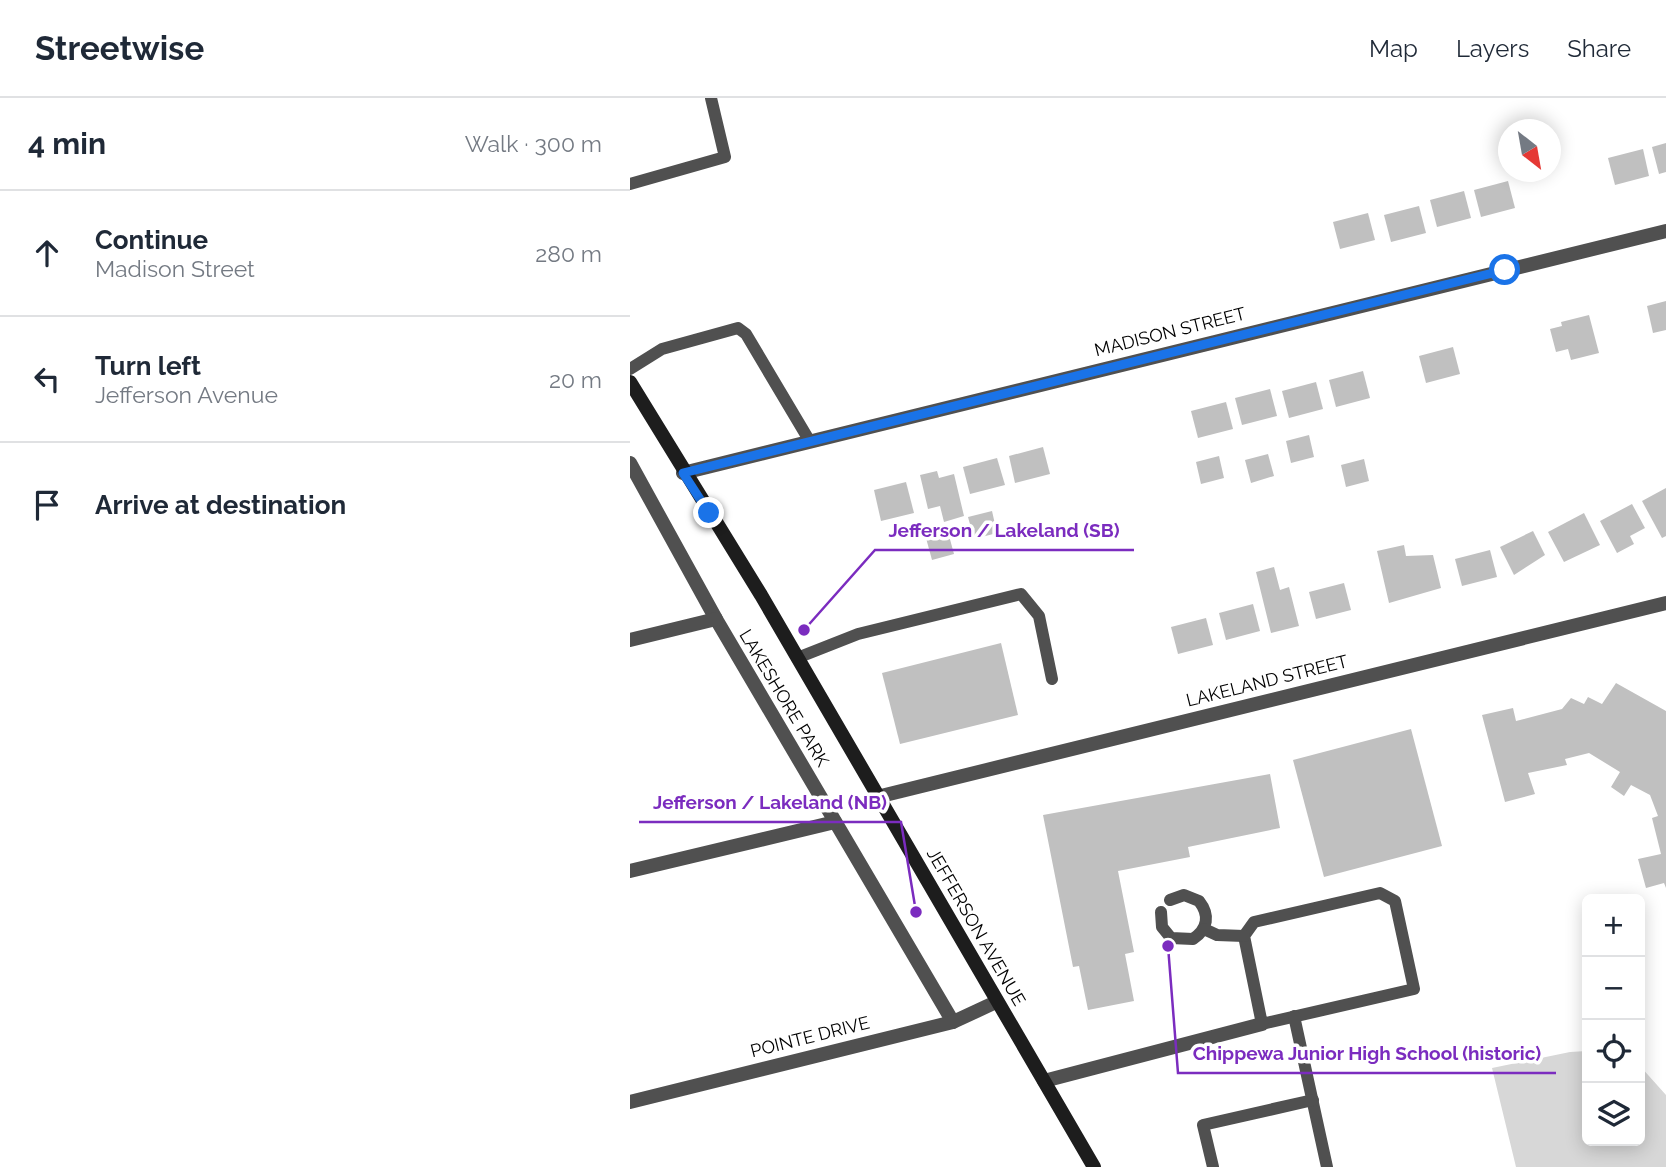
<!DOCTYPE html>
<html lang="en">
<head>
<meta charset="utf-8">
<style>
	body { margin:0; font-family:Raleway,sans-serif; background:#f6f6f7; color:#1f2937 }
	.controls { position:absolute; right:21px; bottom:21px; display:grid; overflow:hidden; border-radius:10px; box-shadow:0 4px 18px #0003 }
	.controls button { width:63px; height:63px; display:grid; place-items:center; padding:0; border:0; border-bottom:2px solid #e0e1e3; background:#fff; color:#1f2937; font:35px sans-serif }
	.compass { position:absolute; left:868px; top:21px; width:63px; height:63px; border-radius:50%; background:#fff; box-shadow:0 4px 18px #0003; rotate:149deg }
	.stop { position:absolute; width:21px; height:21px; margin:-16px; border:5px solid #1a73e8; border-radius:50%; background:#fff }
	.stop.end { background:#1a73e8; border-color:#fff; box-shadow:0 2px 7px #0008 }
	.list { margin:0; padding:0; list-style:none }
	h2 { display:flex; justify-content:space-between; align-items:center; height:91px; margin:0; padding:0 28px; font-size:30px }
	h2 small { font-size:23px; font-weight:400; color:#747a83 }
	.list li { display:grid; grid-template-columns:46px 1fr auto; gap:21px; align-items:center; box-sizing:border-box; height:126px; padding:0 28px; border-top:2px solid #e0e1e3 }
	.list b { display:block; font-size:26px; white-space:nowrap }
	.list p { margin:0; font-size:23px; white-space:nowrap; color:#747a83 }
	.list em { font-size:23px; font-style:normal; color:#747a83 }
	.icon { flex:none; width:38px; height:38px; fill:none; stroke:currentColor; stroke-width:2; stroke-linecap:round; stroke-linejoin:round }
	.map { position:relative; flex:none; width:1036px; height:1069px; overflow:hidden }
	header { display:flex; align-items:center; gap:42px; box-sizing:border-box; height:98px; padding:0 35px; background:#fff; border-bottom:2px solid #e0e1e3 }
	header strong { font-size:33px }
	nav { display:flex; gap:38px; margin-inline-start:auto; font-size:24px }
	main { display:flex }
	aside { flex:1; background:#fff }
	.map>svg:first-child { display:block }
	.green { fill:#d7d7d7 }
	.building { fill:#c0c0c0 }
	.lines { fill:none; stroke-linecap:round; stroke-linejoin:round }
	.lane { stroke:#505050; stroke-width:12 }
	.street { stroke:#505050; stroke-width:14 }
	.secondary { stroke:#1d1d1d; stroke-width:14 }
	.route { stroke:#1a73e8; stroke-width:9 }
	.labels { text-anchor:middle; stroke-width:7; stroke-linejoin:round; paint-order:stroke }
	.street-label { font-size:18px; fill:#000; stroke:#fff }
	.leader { fill:none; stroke:#7b2cbf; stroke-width:2.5 }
	.callout-dot { fill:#7b2cbf; stroke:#fff; stroke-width:2.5 }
	.callout-label { font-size:19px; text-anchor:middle; font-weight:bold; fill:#7b2cbf; stroke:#fff; stroke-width:7; stroke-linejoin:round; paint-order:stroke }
</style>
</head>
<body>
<header>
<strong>Streetwise</strong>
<nav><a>Map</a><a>Layers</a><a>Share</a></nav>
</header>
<main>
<aside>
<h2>4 min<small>Walk · 300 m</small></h2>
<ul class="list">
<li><svg class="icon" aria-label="ahead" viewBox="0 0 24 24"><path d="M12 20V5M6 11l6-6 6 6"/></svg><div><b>Continue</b><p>Madison Street</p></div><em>280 m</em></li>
<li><svg class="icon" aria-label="left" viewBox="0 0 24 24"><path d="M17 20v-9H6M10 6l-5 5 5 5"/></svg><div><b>Turn left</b><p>Jefferson Avenue</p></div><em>20 m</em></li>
<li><svg class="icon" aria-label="arrive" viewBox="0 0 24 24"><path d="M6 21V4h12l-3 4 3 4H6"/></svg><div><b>Arrive at destination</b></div></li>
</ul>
</aside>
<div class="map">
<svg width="1036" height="1069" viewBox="0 0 1036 1069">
	<rect width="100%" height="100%" fill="#fff"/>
	<path class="green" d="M957,953V1043H1010V968L1036,997V1069H886L862,970L940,954Z"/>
	<g class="building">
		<path d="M1036,45V74L1029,76L1022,49Z"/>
		<path d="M1013,51L1019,78L985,87L978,60Z"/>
		<path d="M878,83L885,110L851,119L844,92Z"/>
		<path d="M834,93L841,120L807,129L800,102Z"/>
		<path d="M789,108L796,135L761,144L754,117Z"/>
		<path d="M738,115L745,142L710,151L703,124Z"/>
		<path d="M1036,203V232L1023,235L1017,208Z"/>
		<path d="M959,217L969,255L941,262L938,251L926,254L920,231L932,228L931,224Z"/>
		<path d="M823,249L830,276L796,285L789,258Z"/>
		<path d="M733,273L740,300L706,309L699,282Z"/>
		<path d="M686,284L693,311L659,320L652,293Z"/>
		<path d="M640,291L647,318L612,327L605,300Z"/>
		<path d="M596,304L603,331L568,340L561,313Z"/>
		<path d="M679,337L684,359L661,365L656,343Z"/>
		<path d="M413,349L420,376L385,385L379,358Z"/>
		<path d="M638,356L644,378L621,385L615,362Z"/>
		<path d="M589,358L594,380L571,386L566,364Z"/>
		<path d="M367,360L375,387L340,396L333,369Z"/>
		<path d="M734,361L739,383L716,389L711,367Z"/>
		<path d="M307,373L309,380L324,376L334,418L314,424L310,408L298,411L290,377Z"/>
		<path d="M276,384L284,415L251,423L244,392Z"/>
		<path d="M1036,390V438L1032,440L1012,403Z"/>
		<path d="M1002,406L1015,430L1000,438L1004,446L987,455L970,423Z"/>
		<path d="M362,413L367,435L344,441L338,419Z"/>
		<path d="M954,415L970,447L934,464L918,434Z"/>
		<path d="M903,433L915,457L884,477L870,449Z"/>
		<path d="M318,434L324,456L302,462L296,440Z"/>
		<path d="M774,447L776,458L803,457L811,490L759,505L747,453Z"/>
		<path d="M860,452L867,479L832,488L825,461Z"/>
		<path d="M644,469L650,492L659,489L669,528L641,535L626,474Z"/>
		<path d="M714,485L721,512L686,521L679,494Z"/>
		<path d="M623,506L630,533L596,542L589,515Z"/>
		<path d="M576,520L583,547L548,556L541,529Z"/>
		<path d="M371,545L388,617L270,646L252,575Z"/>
		<path d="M986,585L1036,613V790L1034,785L1016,790L1008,761L1031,756L1022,720L1028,718L1020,697L1001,687L994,698L981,689L990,674L959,655L935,661L937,667L898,675L905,696L875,704L852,617L883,610L886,623L932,611L941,600L954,606L958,599L972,606Z"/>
		<path d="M781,631L812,748L694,779L663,662Z"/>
		<path d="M640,676L650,730L558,749L560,759L488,773L504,854L495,856L504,903L458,912L449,868L443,869L413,717Z"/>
	</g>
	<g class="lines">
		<g class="lane">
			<path d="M0,86L95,59L81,0"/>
			<path d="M0,271L32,251L108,230L116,236L179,342"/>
			<path d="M167,560L228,536L391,496L409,518L422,581"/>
			<path d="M750,795L765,803L784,891L632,926L614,838L624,824Z"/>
			<path d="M531,814L532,829L541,840L563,841C578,831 580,817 569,803L554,797L540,802"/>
			<path d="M574,831L587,837L614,838"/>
			<path d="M664,918L697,1069"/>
			<path d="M583,1069L573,1027L683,1002"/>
		</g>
		<g class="street">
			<path d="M0,365L86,521L323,924"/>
			<path d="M53,375L1036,133"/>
			<path d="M0,542L86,521"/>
			<path d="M247,699L1036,505"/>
			<path d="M0,773L205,724"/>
			<path d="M414,983L632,926"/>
			<path d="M0,1004L323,924L366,904"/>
		</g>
		<path class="secondary" d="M0,284L131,497L464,1069"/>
	</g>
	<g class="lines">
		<path class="route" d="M79,415L53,375L875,172"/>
	</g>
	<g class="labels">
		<g class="street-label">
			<text transform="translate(540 234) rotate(-14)" y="6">MADISON STREET</text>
			<text transform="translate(637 583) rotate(-14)" y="6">LAKELAND STREET</text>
			<text transform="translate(154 600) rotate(59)" y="6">LAKESHORE PARK</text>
			<text transform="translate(346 829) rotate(60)" y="6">JEFFERSON AVENUE</text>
			<text transform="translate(180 939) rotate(-14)" y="6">POINTE DRIVE</text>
		</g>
	</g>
	<path class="leader" d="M174 532L245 452H504M286 814L271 724H9M538 848L548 975H926"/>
	<g class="callout-dot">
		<circle cx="174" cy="532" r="7"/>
		<circle cx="286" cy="814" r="7"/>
		<circle cx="538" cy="848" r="7"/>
	</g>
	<g class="callout-label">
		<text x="374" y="439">Jefferson / Lakeland (SB)</text>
		<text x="140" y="711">Jefferson / Lakeland (NB)</text>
		<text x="737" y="962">Chippewa Junior High School (historic)</text>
	</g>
</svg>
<div class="controls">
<button>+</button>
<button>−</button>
<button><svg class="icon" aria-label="locate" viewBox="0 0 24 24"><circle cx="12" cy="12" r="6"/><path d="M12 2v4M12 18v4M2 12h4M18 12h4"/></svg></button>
<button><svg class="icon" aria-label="layers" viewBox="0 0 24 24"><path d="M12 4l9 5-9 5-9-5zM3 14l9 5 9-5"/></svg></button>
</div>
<svg class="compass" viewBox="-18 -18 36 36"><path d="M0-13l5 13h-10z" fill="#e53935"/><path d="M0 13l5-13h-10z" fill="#747a83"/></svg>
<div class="stop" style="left:875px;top:172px"></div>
<div class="stop end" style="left:79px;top:415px"></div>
</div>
</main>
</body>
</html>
